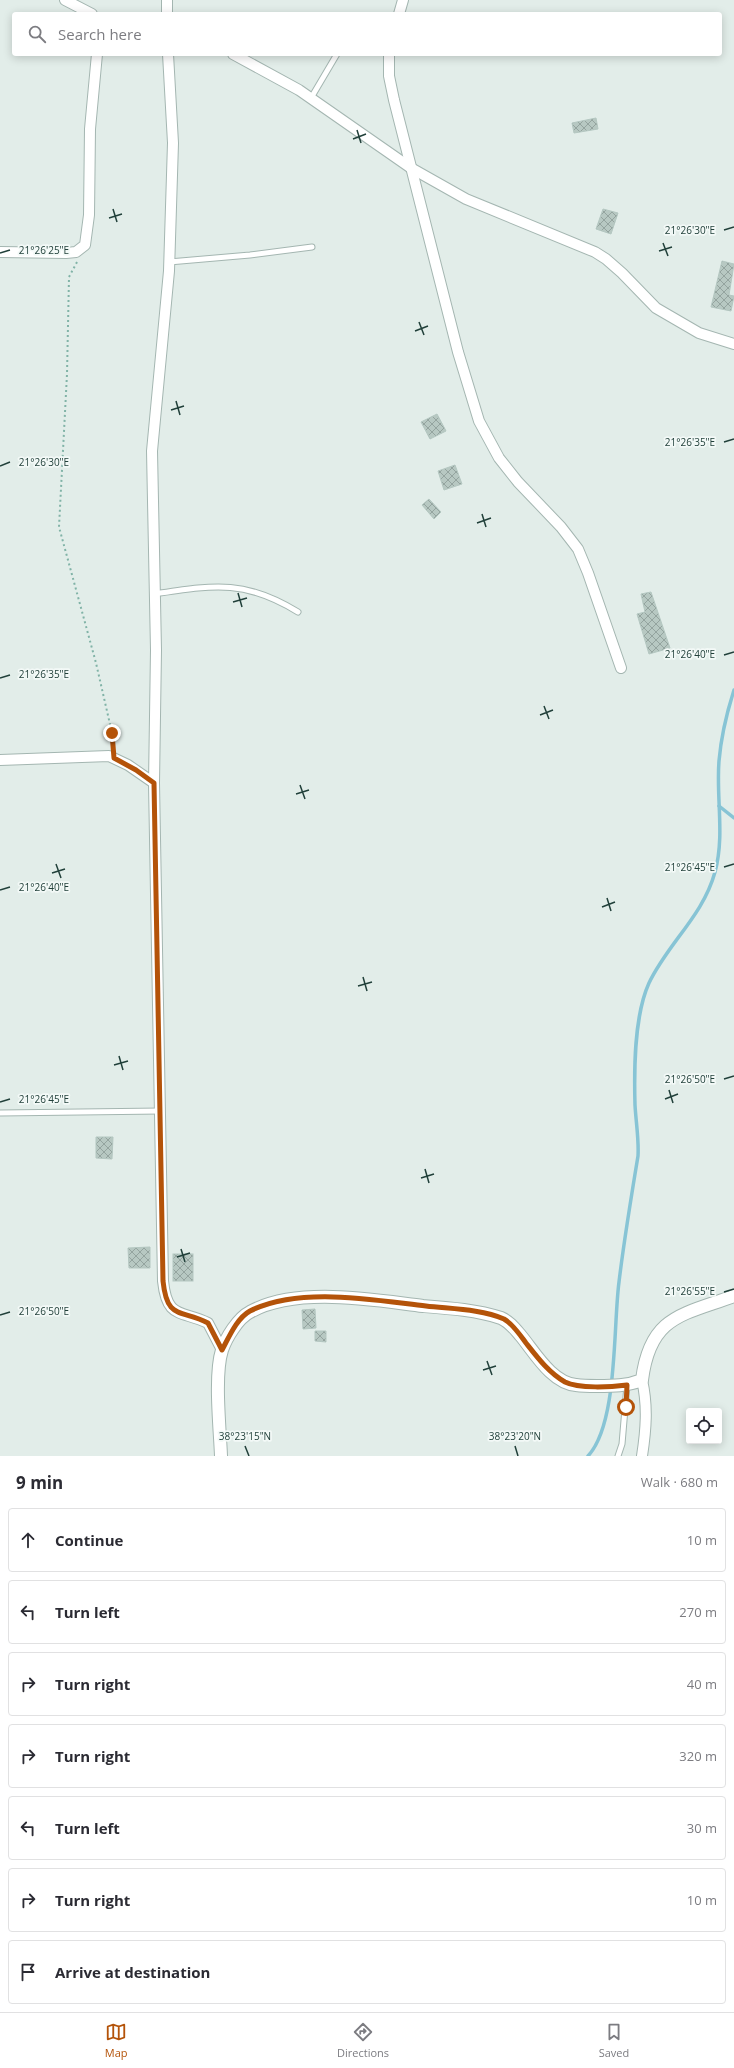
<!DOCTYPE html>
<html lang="en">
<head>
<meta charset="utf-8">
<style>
	body { margin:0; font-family:"Open Sans",sans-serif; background:#f7f7f7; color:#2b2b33 }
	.controls { position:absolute; right:12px; bottom:12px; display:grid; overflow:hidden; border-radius:4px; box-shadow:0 2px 10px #0003 }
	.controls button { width:36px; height:36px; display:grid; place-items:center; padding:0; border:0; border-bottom:1px solid #e1e1e2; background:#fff; color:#2b2b33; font:20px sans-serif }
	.stop { position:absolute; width:12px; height:12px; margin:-9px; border:3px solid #b45309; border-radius:50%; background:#fff }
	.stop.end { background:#b45309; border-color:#fff; box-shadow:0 1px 4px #0008 }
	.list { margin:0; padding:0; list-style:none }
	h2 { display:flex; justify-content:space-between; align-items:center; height:52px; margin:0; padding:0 16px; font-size:17px }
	h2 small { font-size:13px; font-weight:400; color:#7c7c81 }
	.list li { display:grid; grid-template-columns:26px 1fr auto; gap:12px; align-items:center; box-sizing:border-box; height:64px; margin:0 8px 8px; padding:0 8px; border:1px solid #e1e1e2; border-radius:4px }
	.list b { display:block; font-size:15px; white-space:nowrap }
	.list em { font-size:13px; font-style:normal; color:#7c7c81 }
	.icon { flex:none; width:22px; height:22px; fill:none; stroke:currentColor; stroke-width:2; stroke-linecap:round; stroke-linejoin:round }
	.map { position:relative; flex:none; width:734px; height:1456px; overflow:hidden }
	.search { position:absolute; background:#fff; box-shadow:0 2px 10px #0003; left:12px; right:12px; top:12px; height:44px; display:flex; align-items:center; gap:10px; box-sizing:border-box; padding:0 14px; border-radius:4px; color:#7c7c81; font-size:15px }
	.sheet { height:556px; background:#fff }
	nav { display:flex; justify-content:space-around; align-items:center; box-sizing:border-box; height:56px; border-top:1px solid #e1e1e2; background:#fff; font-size:11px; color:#7c7c81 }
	nav a { display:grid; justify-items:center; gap:2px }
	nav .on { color:#b45309 }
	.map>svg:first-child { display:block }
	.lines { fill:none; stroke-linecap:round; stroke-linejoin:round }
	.stream { stroke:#87c4d5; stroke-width:3.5 }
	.building { fill:url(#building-cross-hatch); stroke:#b4c7c1 }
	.service-casing { stroke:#a4b6b1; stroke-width:7 }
	.minor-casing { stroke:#a4b6b1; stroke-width:12 }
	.tertiary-casing { stroke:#a4b6b1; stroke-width:14 }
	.path { stroke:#81b3a7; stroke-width:2; stroke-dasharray:2 3; stroke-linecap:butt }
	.service { stroke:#fff; stroke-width:5 }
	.minor { stroke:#fff; stroke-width:10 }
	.tertiary { stroke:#fff; stroke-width:12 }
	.route { stroke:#b45309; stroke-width:5 }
	.ticks { fill:none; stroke:#21403a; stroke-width:1.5 }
	.ticks-label { font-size:10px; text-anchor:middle; fill:#21403a; stroke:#f3f9f7; stroke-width:3.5; stroke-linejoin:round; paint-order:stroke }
</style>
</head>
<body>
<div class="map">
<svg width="734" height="1456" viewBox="0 0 734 1456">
	<defs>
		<pattern id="building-cross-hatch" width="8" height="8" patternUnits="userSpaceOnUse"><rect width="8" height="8" fill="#b7c8c2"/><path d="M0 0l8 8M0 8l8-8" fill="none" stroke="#94a49f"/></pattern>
	</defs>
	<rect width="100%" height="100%" fill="#e2ede9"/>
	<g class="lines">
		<g class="stream">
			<path d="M719,806L734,818"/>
			<path d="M588,1456C618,1424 613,1327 619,1282C624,1240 631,1198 638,1156C639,1139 636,1123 635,1105C634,1069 634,1016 649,983C668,943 703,916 715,872C725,836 716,797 719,761C721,737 727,712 734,690"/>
		</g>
	</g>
	<g class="building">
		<path d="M596,118L598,129L574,133L572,123Z"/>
		<path d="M603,209L618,213L611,234L596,229Z"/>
		<path d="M722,261L734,264L729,295L734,296L731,311L711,307Z"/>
		<path d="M437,414L446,431L430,439L421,422Z"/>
		<path d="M455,465L462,484L444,490L438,471Z"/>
		<path d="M429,499L441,512L434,519L422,505Z"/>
		<path d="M651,592L670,648L649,654L637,614L645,612L641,594Z"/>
		<path d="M96,1137H113L112,1159L96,1158Z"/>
		<path d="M150,1247V1268H129L128,1248Z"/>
		<rect x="173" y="1254" width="20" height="27"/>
		<path d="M315,1309L316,1328L303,1329L302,1310Z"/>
		<path d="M315,1331H326V1342L315,1341Z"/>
	</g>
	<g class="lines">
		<g class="service-casing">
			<g id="service">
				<path d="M311,98L337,54"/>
				<path d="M169,262L250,255L312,247"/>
				<path d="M154,594C214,585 244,579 298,612"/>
				<path d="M0,1113L161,1111"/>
				<path d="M618,1456L622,1444L627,1385"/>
			</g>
		</g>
		<g class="minor-casing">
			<g id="minor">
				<path d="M65,0L92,14"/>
				<path d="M167,0V14"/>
				<path d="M399,14L403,0"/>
				<path d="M168,54L173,143L169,271L152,451L156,650L154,783L163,1281C167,1319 180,1310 208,1323L222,1350"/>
				<path d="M233,54L299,90L411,168L466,199L595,252L606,259L622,273L656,308L699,333L734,344"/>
				<path d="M389,54V76L394,100L458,352L479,421L499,458L518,482L561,527L578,549L588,573L621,668"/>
				<path d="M0,252L66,253L76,252L85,245L89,215L90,129L97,54"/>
				<path d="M0,760L109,756L128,765L154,783"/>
				<path d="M642,1380C648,1406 646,1430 642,1456"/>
			</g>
		</g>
		<g class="tertiary-casing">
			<path id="tertiary" d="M221,1456C220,1429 214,1375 222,1350C226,1338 238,1318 250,1312C297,1286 373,1300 423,1306C449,1308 477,1310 501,1318C510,1322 515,1329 521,1336C535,1353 552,1383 576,1385C583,1386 591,1386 597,1386C613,1386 627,1386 642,1380C650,1316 682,1315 734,1296"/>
		</g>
		<path class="path" d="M77,262L69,277L67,374L59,527L96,663L112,733L113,746"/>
		<use href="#service" class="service"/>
		<use href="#minor" class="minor"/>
		<use href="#tertiary" class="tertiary"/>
	</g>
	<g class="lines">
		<path class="route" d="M112,733L114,758L136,770L154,783L163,1281C167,1320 180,1309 208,1323L222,1350C229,1337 237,1318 250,1311C299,1286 374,1300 426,1306C451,1309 481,1309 504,1319C513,1324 520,1335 526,1343C537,1357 549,1373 565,1382C579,1389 611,1387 627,1385L626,1407"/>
	</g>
	<path class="ticks" d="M357,130L361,143M353,139L366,134M113,209L117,222M109,218L122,214M724,230L734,227M663,243L668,256M659,251L672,247M0,253L10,250M419,322L424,335M415,331L428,326M176,401L180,415M171,410L184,406M724,442L734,439M0,466L10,462M482,514L486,527M477,523L491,518M238,593L242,607M233,602L247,598M724,655L734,652M0,678L10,675M544,706L549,719M540,715L553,710M300,785L305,799M296,794L309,790M56,864L61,878M724,867L734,864M52,873L65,869M0,890L10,887M607,898L611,911M602,907L615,902M363,977L367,991M358,986L372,982M119,1056L123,1070M114,1065L128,1061M724,1079L734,1076M669,1090L673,1103M665,1099L678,1094M0,1102L10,1099M425,1169L429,1183M421,1178L434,1174M181,1249L185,1262M177,1257L190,1253M724,1292L734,1289M0,1315L10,1312M487,1361L492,1375M483,1370L496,1366M245,1446L249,1456M515,1446L518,1456"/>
	<g class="ticks-label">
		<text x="690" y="234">21°26'30"E</text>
		<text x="44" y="254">21°26'25"E</text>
		<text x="690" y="446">21°26'35"E</text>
		<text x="44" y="466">21°26'30"E</text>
		<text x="690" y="658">21°26'40"E</text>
		<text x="44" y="678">21°26'35"E</text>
		<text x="690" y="871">21°26'45"E</text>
		<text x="44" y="891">21°26'40"E</text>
		<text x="690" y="1083">21°26'50"E</text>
		<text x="44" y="1103">21°26'45"E</text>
		<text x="690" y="1295">21°26'55"E</text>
		<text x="44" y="1315">21°26'50"E</text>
		<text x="245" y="1440">38°23'15"N</text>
		<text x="515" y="1440">38°23'20"N</text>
	</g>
</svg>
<div class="controls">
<button><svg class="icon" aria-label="locate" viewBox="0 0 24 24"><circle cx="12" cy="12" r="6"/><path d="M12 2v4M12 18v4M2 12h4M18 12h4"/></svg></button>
</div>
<div class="stop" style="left:626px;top:1407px"></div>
<div class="stop end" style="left:112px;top:733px"></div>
<div class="search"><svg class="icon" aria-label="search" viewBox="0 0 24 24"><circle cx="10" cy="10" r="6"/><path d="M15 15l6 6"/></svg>Search here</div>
</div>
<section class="sheet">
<h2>9 min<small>Walk · 680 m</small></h2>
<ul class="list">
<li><svg class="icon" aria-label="ahead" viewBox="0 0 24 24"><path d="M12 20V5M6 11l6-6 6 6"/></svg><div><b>Continue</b></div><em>10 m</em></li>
<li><svg class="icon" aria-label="left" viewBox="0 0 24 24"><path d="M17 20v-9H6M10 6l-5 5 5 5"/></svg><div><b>Turn left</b></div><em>270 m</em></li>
<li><svg class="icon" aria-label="right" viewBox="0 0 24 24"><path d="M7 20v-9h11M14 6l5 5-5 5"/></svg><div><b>Turn right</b></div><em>40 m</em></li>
<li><svg class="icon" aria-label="right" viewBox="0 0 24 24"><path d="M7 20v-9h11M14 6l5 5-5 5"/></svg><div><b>Turn right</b></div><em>320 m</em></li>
<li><svg class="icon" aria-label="left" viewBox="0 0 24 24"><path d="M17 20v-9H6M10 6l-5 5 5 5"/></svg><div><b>Turn left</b></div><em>30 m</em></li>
<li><svg class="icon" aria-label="right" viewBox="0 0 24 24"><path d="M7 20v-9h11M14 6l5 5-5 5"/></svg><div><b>Turn right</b></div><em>10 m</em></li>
<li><svg class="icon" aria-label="arrive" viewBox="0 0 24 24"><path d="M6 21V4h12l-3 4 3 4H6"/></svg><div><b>Arrive at destination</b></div></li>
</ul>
</section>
<nav>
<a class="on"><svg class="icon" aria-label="map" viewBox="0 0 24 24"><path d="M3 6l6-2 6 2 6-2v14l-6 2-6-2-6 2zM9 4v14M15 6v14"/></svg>Map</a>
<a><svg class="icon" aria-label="directions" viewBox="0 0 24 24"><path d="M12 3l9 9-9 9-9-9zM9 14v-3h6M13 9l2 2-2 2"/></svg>Directions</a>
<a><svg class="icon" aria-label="saved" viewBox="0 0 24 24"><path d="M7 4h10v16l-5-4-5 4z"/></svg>Saved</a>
</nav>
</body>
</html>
